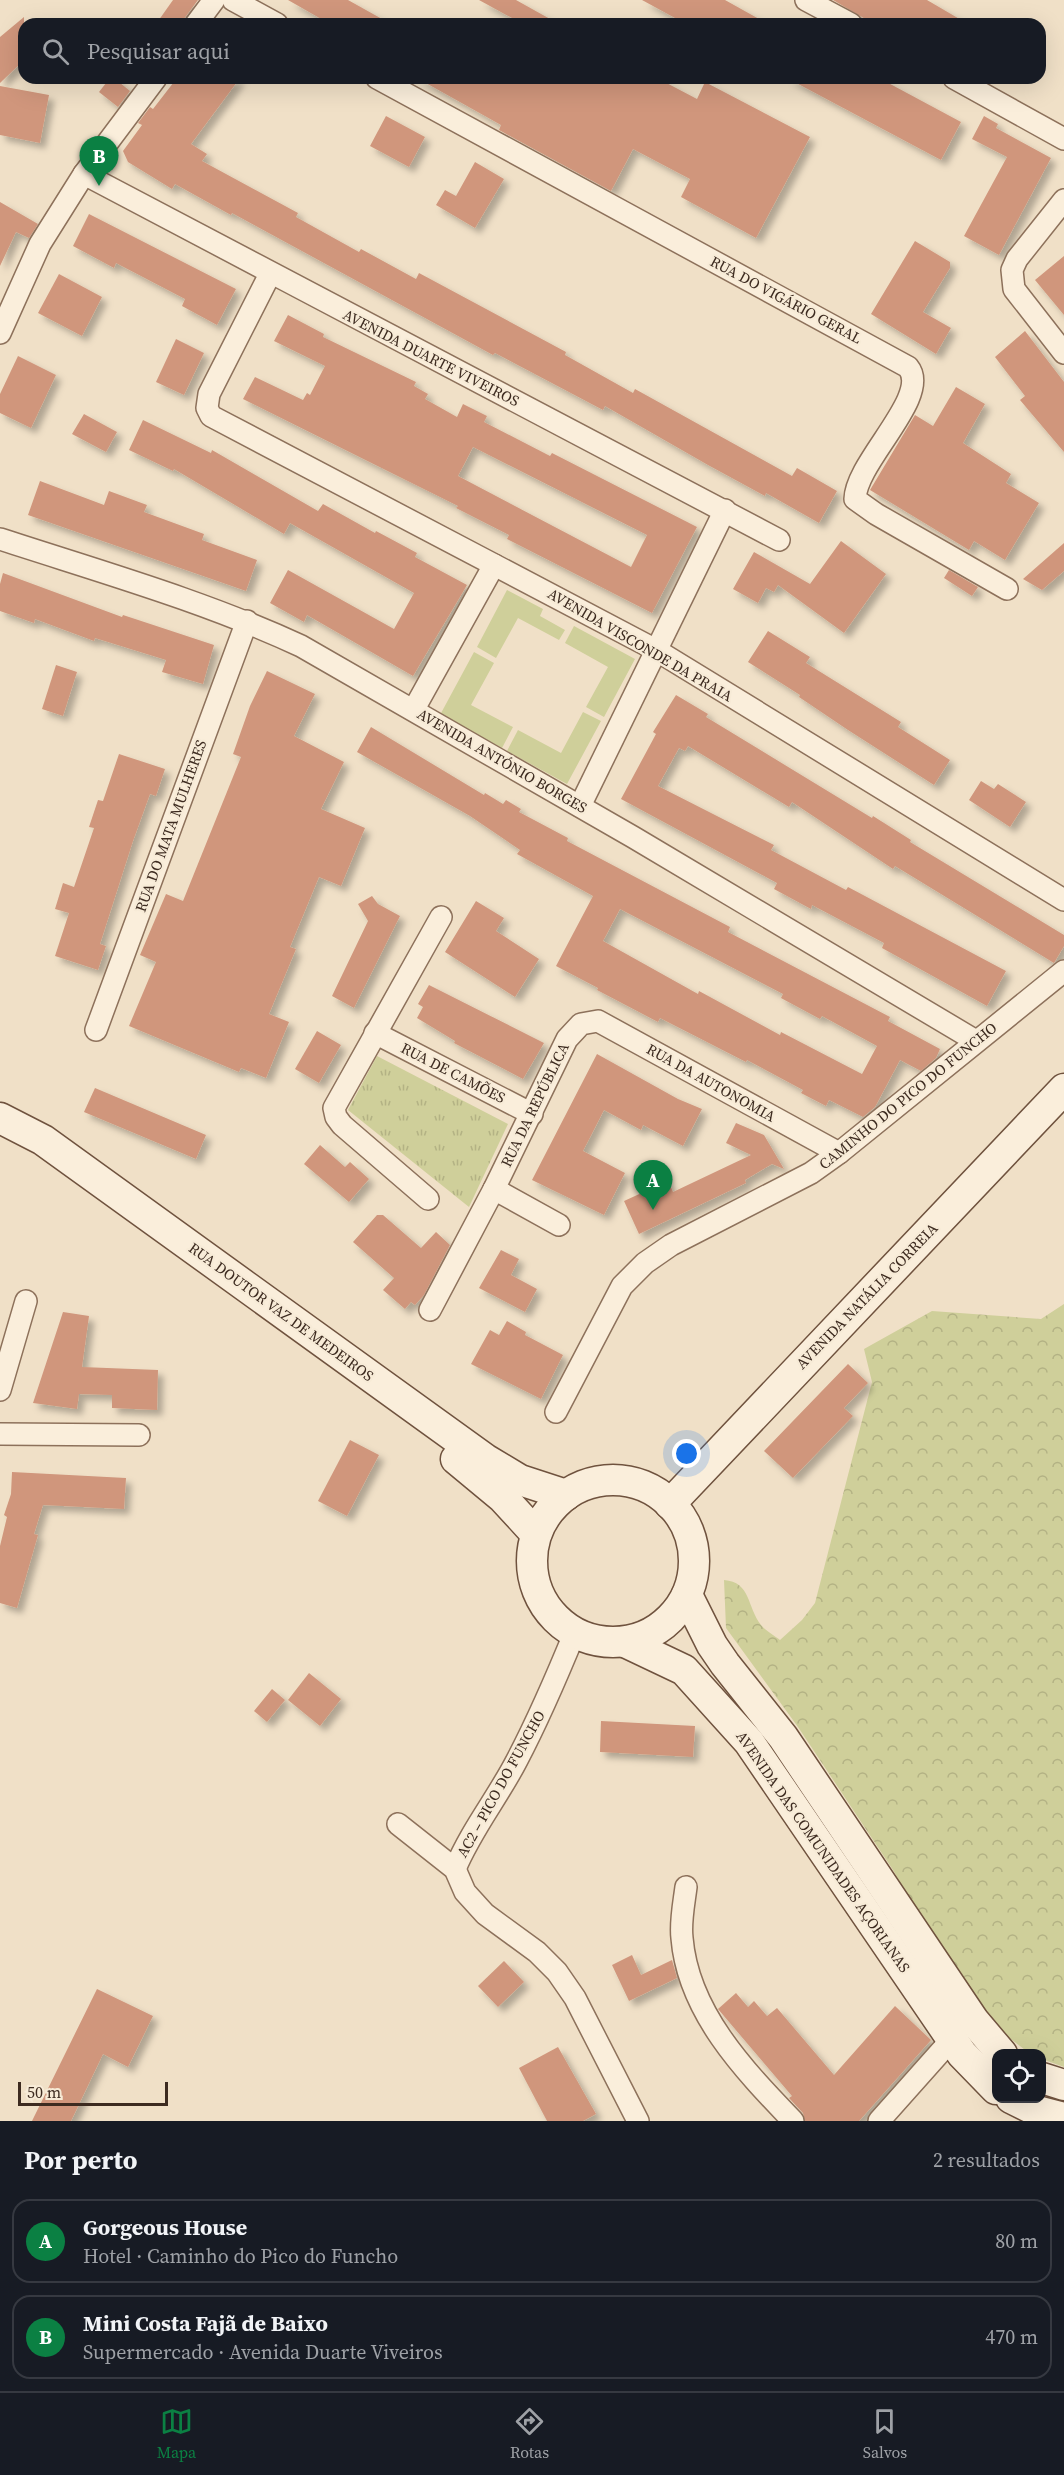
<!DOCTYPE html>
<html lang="pt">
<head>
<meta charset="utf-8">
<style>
	body { margin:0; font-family:"Source Serif 4",serif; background:#20242c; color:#f1f3f6 }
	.controls { position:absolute; right:18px; bottom:18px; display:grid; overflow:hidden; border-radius:12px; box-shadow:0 6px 24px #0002 }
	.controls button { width:54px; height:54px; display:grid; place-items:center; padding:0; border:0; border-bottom:2px solid #363941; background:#171b24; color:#f1f3f6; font:30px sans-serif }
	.scale { position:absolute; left:18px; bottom:15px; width:150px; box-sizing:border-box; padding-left:6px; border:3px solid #3d2b20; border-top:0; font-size:16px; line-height:21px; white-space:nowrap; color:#3d2b20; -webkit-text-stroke:4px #f7ebd7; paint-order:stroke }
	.you { position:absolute; left:687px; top:1454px; width:21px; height:21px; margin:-15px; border:4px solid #fff; border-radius:50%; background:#1a73e8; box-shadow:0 0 0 9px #1a73e833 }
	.badge { display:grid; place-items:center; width:39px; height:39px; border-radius:50%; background:#0b8043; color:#fff; font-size:20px; font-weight:700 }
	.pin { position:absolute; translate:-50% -50px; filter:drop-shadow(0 2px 3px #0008) }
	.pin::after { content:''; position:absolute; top:32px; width:21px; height:18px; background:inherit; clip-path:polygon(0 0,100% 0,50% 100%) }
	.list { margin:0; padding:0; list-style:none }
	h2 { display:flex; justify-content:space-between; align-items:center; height:78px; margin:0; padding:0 24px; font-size:26px }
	h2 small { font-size:20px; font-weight:400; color:#9ea1a6 }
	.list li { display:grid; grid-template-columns:39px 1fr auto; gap:18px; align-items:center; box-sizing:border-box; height:84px; margin:0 12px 12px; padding:0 12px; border:2px solid #363941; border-radius:18px }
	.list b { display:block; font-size:22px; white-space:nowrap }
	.list p { margin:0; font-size:20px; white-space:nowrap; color:#9ea1a6 }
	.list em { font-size:20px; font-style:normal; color:#9ea1a6 }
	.icon { flex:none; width:33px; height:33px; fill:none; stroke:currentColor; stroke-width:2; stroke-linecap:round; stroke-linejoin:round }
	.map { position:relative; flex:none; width:1064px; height:2121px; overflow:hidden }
	.search { position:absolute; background:#171b24; box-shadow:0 6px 24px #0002; left:18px; right:18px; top:18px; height:66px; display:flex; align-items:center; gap:15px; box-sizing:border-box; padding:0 21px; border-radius:18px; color:#9ea1a6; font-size:22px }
	.sheet { height:270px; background:#171b24 }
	nav { display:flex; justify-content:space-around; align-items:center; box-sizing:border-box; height:84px; border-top:2px solid #363941; background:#171b24; font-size:16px; color:#9ea1a6 }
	nav a { display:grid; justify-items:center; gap:3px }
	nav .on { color:#0b8043 }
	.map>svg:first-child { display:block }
	.grass { fill:#cfcf9a }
	.forest { fill:url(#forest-crowns) }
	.park { fill:url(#park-tufts) }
	.building { fill:#d0967c; fill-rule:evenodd; filter:url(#shadow) }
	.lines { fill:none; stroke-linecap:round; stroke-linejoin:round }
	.street-casing { stroke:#8d715b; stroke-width:24 }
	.secondary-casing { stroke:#6f523e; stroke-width:33 }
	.street { stroke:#faeedb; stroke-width:21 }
	.secondary { stroke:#faeedb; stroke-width:30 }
	.labels { text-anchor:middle; stroke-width:4.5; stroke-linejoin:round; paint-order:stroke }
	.street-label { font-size:15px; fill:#3d2b20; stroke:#f7ebd7 }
</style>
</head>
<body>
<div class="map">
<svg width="1064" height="2121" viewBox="0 0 1064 2121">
	<defs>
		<pattern id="forest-crowns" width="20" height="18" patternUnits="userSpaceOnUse" patternTransform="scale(1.5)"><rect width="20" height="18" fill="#cfcf9a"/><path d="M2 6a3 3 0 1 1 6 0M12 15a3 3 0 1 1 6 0" fill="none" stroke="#b3b284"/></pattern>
		<pattern id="park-tufts" width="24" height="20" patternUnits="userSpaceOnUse" patternTransform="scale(1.5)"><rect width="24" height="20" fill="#cfcf9a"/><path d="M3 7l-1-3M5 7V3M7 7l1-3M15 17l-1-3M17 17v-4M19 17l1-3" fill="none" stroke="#b3b284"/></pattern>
		<filter id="shadow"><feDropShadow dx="5.5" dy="5.5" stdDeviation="3" flood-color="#0004"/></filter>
	</defs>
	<rect width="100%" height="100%" fill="#f0e0c7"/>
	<g class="grass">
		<path d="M507,590L543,609L540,616L565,630L559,640L518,618L496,658L477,647Z"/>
		<path d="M574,626L635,659L604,717L586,707L608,667L565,643Z"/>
		<path d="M474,652L494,663L471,705L513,727L502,748L440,715Z"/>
		<path d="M583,712L601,721L567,784L507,751L518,730L561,753Z"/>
	</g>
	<path class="forest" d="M1064,1304V2067L1042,2059V2054L1029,2053L973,2010L893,1870L798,1727L726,1628L724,1580C751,1582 747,1607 761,1625C765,1630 774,1635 780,1640L802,1620L815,1603L872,1382L864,1349L932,1311L1041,1319Z"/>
	<path class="park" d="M377,1056L508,1124L469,1207L348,1110Z"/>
	<g class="building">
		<path d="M173,0H198L180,24H156Z"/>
		<path d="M288,0H348L391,24H330Z"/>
		<path d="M479,0H516L559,24H523Z"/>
		<path d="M642,0H725L768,24H686Z"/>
		<path d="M833,0H927L968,24H874Z"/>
		<path d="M24,17V60L0,83V37Z"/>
		<path d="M110,78H114L130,91L118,107L99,92Z"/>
		<path d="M177,78H240L191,144L207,154L202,161L298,213L296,217L359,252L361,249L416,279L419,273L566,352L565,355L633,393L635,389L792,476L797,468L837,491L819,523L766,493L765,496L708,465L605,406L603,410L495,353L493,355L232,213L231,215L175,184L172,189L128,162L123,151L142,125L138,123L150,107L153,109Z"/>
		<path d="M417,78H657L697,99L705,82L810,137L756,238L681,197L690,179L633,149L611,191L499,130L501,125Z"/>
		<path d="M787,78H879L961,122L941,160Z"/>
		<path d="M0,86L49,95L40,143L0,135Z"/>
		<path d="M386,116L425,137L409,167L370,146Z"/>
		<path d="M984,116L998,124L996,128L1051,158L999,255L964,236L1007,157L972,139Z"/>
		<path d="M475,162L504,179L475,228L436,205L445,190L456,196Z"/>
		<path d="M0,202L38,224L29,238L16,232L0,266Z"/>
		<path d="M89,214L236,289L217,325L182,306L185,299L116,263L114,268L73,246Z"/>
		<path d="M915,241L950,262V268L923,312L951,328L936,354L871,314Z"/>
		<path d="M1064,256V315L1035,280Z"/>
		<path d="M59,274L102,297L82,336L38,313Z"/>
		<path d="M288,315L324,334L323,337L416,382L414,386L428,394L425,399L457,417L463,404L487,416L484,422L550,456L552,453L697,527L652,613L507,539L509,535L456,508L458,506L243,399L255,377L303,400L307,393L310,395L325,366L274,341ZM473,447L647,535L631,567L458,476Z"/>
		<path d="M1025,331L1064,382V452L1020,400L1025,396L995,357Z"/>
		<path d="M176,339L204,353L184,395L156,382Z"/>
		<path d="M18,356L56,375L31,428L0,413V394Z"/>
		<path d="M956,387L985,404L963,443L1011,474L1006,483L1039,503L1005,560L974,541L969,550L870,490L915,415L933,426Z"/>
		<path d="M84,414L117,432L106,452L72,434Z"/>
		<path d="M143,420L211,453L212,450L318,511L323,504L375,533L376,531L417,553L415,557L467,585L413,676L307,615L304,622L270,603L288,570L394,629L414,593L290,523L284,534L174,469L173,471L129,450Z"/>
		<path d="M40,481L104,505L109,491L147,505L144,512L204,534L202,540L257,560L246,591L28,515Z"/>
		<path d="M841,541L886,574L844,633L778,585L774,592L766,588L758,603L733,589L754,552L810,584Z"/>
		<path d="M1064,543V571L1042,590L1023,579Z"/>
		<path d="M949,570L978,587L972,596L944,578Z"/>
		<path d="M3,573L122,617L123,615L214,645L203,684L162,672L166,660L95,638L94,641L35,619L34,623L0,611V584Z"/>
		<path d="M768,631L810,657L806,663L901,722L898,727L950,760L934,785L848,730L799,697L800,695L748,662Z"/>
		<path d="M56,665L77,672L63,716L42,709Z"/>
		<path d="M267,671L315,694L294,736L344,762L321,809L365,828L341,886L319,877L290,947L296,949L269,1014L289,1022L266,1078L241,1068L239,1072L129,1026L156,962L140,955L166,894L183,901L241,757L233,754L250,706Z"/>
		<path d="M676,695L708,714L706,717L872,818L873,816L911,840L910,842L1064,935V946L1054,963L895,866L893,869L792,802L789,807L688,746L685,751L679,748L658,786L774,845L771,850L846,890L848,887L1006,971L987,1006L882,948L884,943L812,905L811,909L774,889L777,883L621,799L656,734L653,732Z"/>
		<path d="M371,727L484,795L485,793L503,804L506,800L521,809L519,812L568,838L567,841L730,927L728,932L890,1017L888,1021L940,1049L936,1058L921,1071L900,1060L875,1107L863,1117L829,1100L826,1106L801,1093L803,1090L747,1060L746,1062L660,1018L658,1022L597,990L598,988L556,966L593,896L517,854L520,850L470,816L357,752ZM620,909L783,994L781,998L820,1019L822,1016L877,1046L862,1074L781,1032L780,1035L699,991L698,994L603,941Z"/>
		<path d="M119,754L165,769L156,796L150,794L133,841L100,944L106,946L98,970L55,956L69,913L55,909L63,883L74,887L94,828L89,827L98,800L103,801Z"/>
		<path d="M981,781L994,789L998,784L1026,802L1010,827L969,800Z"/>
		<path d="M372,896L378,904L400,916L354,1008L332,996L368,921L358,904Z"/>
		<path d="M476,901L504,918L496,931L539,959L515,997L445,952Z"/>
		<path d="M429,985L544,1043L523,1079L454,1043L455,1041L417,1018L423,1007L418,1004Z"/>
		<path d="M317,1031L341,1045L319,1083L295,1069Z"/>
		<path d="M597,1054L678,1099L702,1109L683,1146L643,1125L641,1130L604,1110L583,1151L625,1173L604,1215L532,1180Z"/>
		<path d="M95,1088L206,1135L196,1159L84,1112Z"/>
		<path d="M736,1123L764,1135L784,1169L772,1164L745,1180L746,1183L639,1234L624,1201L668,1181L673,1192L751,1155L726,1143Z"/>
		<path d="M320,1145L345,1167L350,1162L369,1179L349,1202L304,1164Z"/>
		<path d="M377,1215H383L421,1248L436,1232L450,1245L424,1295L415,1305L411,1302L405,1309L383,1290L394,1278L353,1242Z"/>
		<path d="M501,1250L519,1259L511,1275L537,1289L525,1312L479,1288Z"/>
		<path d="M63,1312L89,1316L82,1367L158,1370L157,1410L112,1408V1395L79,1394L77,1409L33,1403Z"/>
		<path d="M507,1321L526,1332L525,1335L563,1355L541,1399L471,1364L490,1330L499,1335Z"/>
		<path d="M848,1364L868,1383L844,1408L853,1416L793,1478L764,1451Z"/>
		<path d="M350,1440L379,1455L347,1516L318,1501Z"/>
		<path d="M12,1472L126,1478L124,1509L43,1505L34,1534L38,1535L17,1608L0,1603V1546L7,1517L4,1515L11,1494Z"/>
		<path d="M309,1673L341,1699L320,1726L288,1700Z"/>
		<path d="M272,1689L285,1700L267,1722L254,1711Z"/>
		<path d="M601,1721L695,1726L693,1757L600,1752Z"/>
		<path d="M632,1955L641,1975L672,1960L677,1978L629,2001L612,1965Z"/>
		<path d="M504,1961L524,1982L498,2007L478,1986Z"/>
		<path d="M97,1989L153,2016L128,2067L103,2054L71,2121H32Z"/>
		<path d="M736,1993L748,2007L754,2001L767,2016L777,2008L834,2075L895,2006L931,2040L859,2121H805L803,2113L789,2098L792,2096L718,2009Z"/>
		<path d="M558,2047L596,2114L583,2121H547L519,2068Z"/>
	</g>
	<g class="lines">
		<g class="street-casing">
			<g id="street">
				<path d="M233,0L277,24"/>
				<path d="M806,0L851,24"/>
				<path d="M196,24L214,0"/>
				<path d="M377,78L908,367C932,396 856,461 855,499L876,514L1007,589"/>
				<path d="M954,78L1064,139"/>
				<path d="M84,174L779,540"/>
				<path d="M1064,200L1017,259L1012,270L1014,289L1064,353"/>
				<path d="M270,274L209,394L207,408L211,416L656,650L1064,900"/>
				<path d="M0,333L40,244L84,174L156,78"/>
				<path d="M0,539C101,572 204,601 301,646L633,837L976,1041"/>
				<path d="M414,709L494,565"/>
				<path d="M580,806L725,510"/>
				<path d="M96,1030L247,621"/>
				<path d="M375,1033L532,1114"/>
				<path d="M494,1189L559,1225"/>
				<path d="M428,1199L342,1125L336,1117L334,1108L441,917"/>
				<path d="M430,1310L494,1189L567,1039L581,1024L598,1021L839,1153"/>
				<path d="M0,1390L26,1301"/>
				<path d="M556,1412L622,1286L645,1263L671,1245L811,1173L839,1153L1064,971"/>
				<path d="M0,1434L139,1435"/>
				<path d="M398,1824L455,1869L465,1892L485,1914L537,1952L557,1972L575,1998L638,2121"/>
				<path d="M455,1869C471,1830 498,1797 517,1760C539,1718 557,1676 575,1632"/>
				<path d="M686,1887C684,1903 680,1922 682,1938C688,2012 744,2070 793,2121"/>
				<path d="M879,2121L952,2039"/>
			</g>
		</g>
		<g class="secondary-casing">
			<g id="secondary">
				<path d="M0,1118L43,1140L485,1459L520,1480L566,1495"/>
				<path d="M456,1459L503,1498L536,1534"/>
				<circle cx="613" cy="1561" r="81"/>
				<path d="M670,1504L1064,1089"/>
				<path d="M687,1595L712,1645L725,1664L783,1737L974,2021L1002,2054"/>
				<path d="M625,1642L684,1670L749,1742L962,2054L996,2089"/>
				<path d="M1042,2078L1064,2085"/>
				<path d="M1011,2098L1037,2111L1064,2118"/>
			</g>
		</g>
		<use href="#street" class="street"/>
		<use href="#secondary" class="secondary"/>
	</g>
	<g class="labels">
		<g class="street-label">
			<text transform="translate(786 300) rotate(28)" y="5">RUA DO VIGÁRIO GERAL</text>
			<text transform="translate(431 358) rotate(27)" y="5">AVENIDA DUARTE VIVEIROS</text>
			<text transform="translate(640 645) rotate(30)" y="5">AVENIDA VISCONDE DA PRAIA</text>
			<text transform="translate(502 761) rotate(30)" y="5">AVENIDA ANTÓNIO BORGES</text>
			<text transform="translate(171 826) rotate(-70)" y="5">RUA DO MATA MULHERES</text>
			<text transform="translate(453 1073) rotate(27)" y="5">RUA DE CAMÕES</text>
			<text transform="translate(711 1083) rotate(29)" y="5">RUA DA AUTONOMIA</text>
			<text transform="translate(908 1096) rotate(-39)" y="5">CAMINHO DO PICO DO FUNCHO</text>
			<text transform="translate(535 1105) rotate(-64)" y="5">RUA DA REPÚBLICA</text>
			<text transform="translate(867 1296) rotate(-46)" y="5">AVENIDA NATÁLIA CORREIA</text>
			<text transform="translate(281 1312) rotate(36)" y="5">RUA DOUTOR VAZ DE MEDEIROS</text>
			<text transform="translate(501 1784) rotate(-61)" y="5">AC2 – PICO DO FUNCHO</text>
			<text transform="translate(823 1852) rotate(55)" y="5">AVENIDA DAS COMUNIDADES AÇORIANAS</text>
		</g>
	</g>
</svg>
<div class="controls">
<button><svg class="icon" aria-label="locate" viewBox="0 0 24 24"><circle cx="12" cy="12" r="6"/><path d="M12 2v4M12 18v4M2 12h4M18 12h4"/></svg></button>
</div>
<div class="scale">50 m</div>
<div class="you"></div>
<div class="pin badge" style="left:653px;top:1210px">A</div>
<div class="pin badge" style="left:99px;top:186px">B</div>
<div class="search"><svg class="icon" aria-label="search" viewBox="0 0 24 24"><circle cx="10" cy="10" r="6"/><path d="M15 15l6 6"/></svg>Pesquisar aqui</div>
</div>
<section class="sheet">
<h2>Por perto<small>2 resultados</small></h2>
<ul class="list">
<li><span class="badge">A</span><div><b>Gorgeous House</b><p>Hotel · Caminho do Pico do Funcho</p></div><em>80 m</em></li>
<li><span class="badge">B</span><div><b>Mini Costa Fajã de Baixo</b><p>Supermercado · Avenida Duarte Viveiros</p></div><em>470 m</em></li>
</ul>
</section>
<nav>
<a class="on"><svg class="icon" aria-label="map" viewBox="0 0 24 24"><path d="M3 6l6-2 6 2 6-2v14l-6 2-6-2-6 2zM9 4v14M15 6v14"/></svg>Mapa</a>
<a><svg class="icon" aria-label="directions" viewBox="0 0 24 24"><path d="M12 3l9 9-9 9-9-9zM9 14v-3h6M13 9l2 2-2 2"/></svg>Rotas</a>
<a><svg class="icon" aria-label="saved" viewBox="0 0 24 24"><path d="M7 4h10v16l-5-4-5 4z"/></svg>Salvos</a>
</nav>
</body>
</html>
